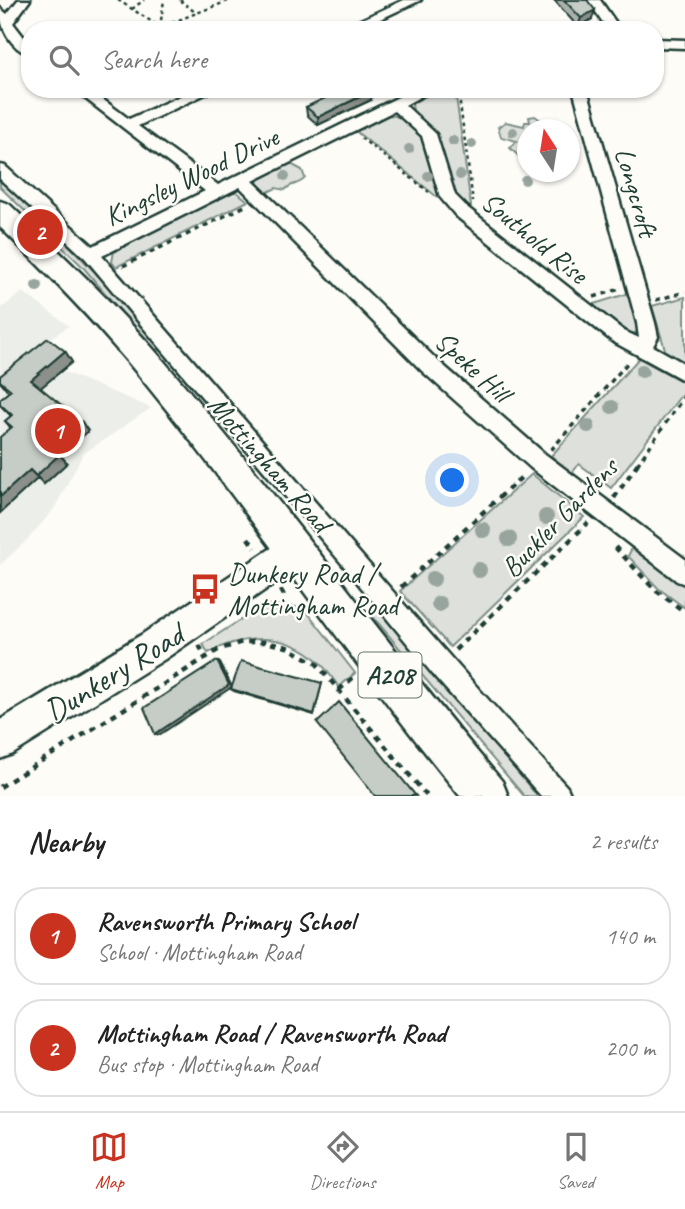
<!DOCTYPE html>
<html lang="en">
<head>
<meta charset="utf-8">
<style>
	body { margin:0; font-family:Caveat,sans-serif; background:#f6f6f6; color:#222 }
	.compass { position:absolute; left:517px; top:119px; width:63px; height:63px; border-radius:50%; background:#fff; box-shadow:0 2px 5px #0004; rotate:348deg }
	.you { position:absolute; left:453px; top:481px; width:24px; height:24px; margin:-18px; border:5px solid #fff; border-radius:50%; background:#1a73e8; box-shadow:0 0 0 10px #1a73e833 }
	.badge { display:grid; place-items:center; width:46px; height:46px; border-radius:50%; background:#c8321e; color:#fff; font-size:23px; font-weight:700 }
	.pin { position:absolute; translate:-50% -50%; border:4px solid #fff; box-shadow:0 2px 7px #0006 }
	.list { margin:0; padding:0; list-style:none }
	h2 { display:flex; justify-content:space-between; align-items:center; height:91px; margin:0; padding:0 28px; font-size:30px }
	h2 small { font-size:23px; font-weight:400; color:#767676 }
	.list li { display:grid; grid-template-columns:46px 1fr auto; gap:21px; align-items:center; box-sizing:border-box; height:98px; margin:0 14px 14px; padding:0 14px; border:2px solid #e0e0e0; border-radius:28px }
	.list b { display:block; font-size:26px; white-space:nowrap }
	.list p { margin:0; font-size:23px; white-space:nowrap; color:#767676 }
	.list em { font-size:23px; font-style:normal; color:#767676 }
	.icon { flex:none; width:38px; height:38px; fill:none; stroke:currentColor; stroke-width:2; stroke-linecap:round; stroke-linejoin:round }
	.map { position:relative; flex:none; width:685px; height:796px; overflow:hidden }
	.search { position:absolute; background:#fff; box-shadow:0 2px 5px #0004; left:21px; right:21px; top:21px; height:77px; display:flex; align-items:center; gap:18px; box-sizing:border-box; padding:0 24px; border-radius:28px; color:#767676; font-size:26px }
	.sheet { height:315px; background:#fff }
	nav { display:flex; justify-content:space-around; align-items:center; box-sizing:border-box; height:98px; border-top:2px solid #e0e0e0; background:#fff; font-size:19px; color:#767676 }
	nav a { display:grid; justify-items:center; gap:4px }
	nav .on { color:#c8321e }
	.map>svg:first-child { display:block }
	.built { fill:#eceee9 }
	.green { fill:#dde0db; stroke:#7e8e88; stroke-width:2 }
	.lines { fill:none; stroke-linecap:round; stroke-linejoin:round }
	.street-casing { stroke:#1f3d34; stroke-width:5 }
	.secondary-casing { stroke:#1f3d34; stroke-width:5 }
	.primary-casing { stroke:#1f3d34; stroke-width:5 }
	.path-far2 { stroke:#1f3d34; stroke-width:2.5; stroke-dasharray:3.5 3.5; stroke-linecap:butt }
	.path-far1 { stroke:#1f3d34; stroke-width:3.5; stroke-dasharray:5 5; stroke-linecap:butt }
	.path { stroke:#1f3d34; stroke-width:4.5; stroke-dasharray:6 6; stroke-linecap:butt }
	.street { fill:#fdfcf7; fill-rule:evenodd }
	.secondary { fill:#fdfcf7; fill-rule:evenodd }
	.primary { fill:#fdfcf7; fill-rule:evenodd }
	.tree { fill:#98a59e }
	.wall { fill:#aab0ab; stroke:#1f3d34; stroke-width:2 }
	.shaded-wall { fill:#8b908b; stroke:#1f3d34; stroke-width:2 }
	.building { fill:#c6cdc7; stroke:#1f3d34; stroke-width:2 }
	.labels { text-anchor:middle; stroke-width:5; stroke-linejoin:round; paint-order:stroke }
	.shield { fill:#fdfcf7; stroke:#62766e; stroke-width:2 }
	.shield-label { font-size:26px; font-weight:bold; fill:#1f3d34 }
	.street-label { font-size:28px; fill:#1f3d34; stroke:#fdfcf7 }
	.poi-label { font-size:28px; fill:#1f3d34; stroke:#fdfcf7; text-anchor:start }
	.near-street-label { font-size:33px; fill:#1f3d34; stroke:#fdfcf7 }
</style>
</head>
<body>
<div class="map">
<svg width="685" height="796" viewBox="0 0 685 796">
	<rect width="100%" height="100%" fill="#fdfcf7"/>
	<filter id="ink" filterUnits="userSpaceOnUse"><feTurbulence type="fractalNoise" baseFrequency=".0143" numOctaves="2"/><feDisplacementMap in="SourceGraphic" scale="14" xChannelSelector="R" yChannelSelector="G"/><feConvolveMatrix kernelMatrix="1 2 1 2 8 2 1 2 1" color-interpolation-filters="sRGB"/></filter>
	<g filter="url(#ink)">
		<path class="built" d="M23,292L69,326L24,355L151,408L83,454L54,509L28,539L0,565V309Z"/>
		<g class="green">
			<path d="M440,89H455L471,206L467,207L457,197L451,187L434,131L413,112L412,103Z"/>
			<path d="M389,115C428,119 431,165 440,196L437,197L358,133L357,131Z"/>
			<path d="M535,116L545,123L541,129L528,130L525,140L527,143V164L510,148L517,141L501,137L498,127L506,122L524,126L525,122H530L529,117Z"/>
			<path d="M289,163L302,170L305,178C300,185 291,183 285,190L276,188L266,193L257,183L258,180Z"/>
			<path d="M0,180C58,232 112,286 160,348L154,351L83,267L0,187Z"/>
			<path d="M231,192H237L248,201L116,267L112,262L114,251Z"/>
			<path d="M626,294L629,296L637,328V332L632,334L594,307V304Z"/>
			<path d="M685,297V363L667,356L652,306Z"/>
			<path d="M639,358L685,383V390L611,488L579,464L572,473L551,456Z"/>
			<path d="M532,474L584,517L450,647L400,591Z"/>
			<path d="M633,546L685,583V608L658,588L628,556Z"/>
			<path d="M378,604L533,791L539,796H524L368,611Z"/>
			<path d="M270,605L296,607L308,613L355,673L339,687C332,678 326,668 318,661C287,632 243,634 208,653L203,644L259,608Z"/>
		</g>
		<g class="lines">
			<g class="street-casing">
				<g id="street">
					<path d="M18,0H30L13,23L30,45V55C10,48 0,27 0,8L7,14Z"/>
					<path d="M404,0H421L357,30H339Z"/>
					<path d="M588,0H600L621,30H608Z"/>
					<path d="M655,39L685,40V48L655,47Z"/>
					<path d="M73,89H89L129,119L196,89H216L138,126L218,185L415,89H434L405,105L436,134L455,195L468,208L624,331L639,338L637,323L573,89H587L655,323L658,337L653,346L685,364V381L612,341L456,216L440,197L422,136L394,111L253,181L436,359L545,454L685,559V584L677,581L531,468L422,371L240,187L102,256C257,433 408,613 567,787L571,796H541L435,677L343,565L85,258L0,179V165L5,166L93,246L205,191Z"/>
				</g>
			</g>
			<g class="secondary-casing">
				<path id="secondary" d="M293,536L304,541L309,552L304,563L165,659L13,754L0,759V720L141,635L282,541Z"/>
			</g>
			<g class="primary-casing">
				<path id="primary" d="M0,201L9,204C62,254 115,304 162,359C280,496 385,644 502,781L508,796H460C349,660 252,514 141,378C98,325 49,275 0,227Z"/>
			</g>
			<g class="path-far2">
				<path d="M118,0L160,27L231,0"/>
				<path d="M180,0L196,13"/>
				<path d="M132,9L144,0"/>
				<path d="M160,27L164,0"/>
				<path d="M458,89L473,202"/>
				<path d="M361,138L429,192"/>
			</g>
			<g class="path-far1">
				<path d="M123,266L245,206"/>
				<path d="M594,297L620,289"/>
				<path d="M656,300L685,292"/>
				<path d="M551,450L629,361"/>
				<path d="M637,465L685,395"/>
			</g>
			<g class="path">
				<path d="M614,498L638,463"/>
				<path d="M248,538L255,548"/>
				<path d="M615,547L655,590L685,612"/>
				<path d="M401,587L525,474"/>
				<path d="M281,590L286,599"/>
				<path d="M199,645L206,658"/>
				<path d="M455,650L588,523"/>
				<path d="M339,690L356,675"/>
				<path d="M0,787L218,650L242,642H265L287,647L316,663L427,796"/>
			</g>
			<use href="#street" class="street"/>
			<use href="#secondary" class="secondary"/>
			<use href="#primary" class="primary"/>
		</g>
		<g class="tree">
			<circle cx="513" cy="132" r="5"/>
			<circle cx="453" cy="141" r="5"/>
			<circle cx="472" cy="144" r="5"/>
			<circle cx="409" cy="149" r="5"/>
			<circle cx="460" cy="175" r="5"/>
			<circle cx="285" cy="176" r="5"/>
			<circle cx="428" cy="176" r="5"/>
			<circle cx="525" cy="180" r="5"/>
			<circle cx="37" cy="286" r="6"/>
			<circle cx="642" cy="371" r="7"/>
			<circle cx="612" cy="407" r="7"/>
			<circle cx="588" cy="426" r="7"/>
			<circle cx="546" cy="517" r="8"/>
			<circle cx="483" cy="530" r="8"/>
			<circle cx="509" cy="539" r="8"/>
			<circle cx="479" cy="570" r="8"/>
			<circle cx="433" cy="579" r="8"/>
			<circle cx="439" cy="604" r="8"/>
		</g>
		<g class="wall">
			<path d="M554,0H587L592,19L578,27Z"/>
			<path d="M371,100L318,125L307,115L306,107Z"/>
			<path d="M65,351L72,362L40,388L88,431L61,456L67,463L44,484L38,478L0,513L11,428L5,421L11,416L0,405V399L9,392L0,382V376Z"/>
			<path d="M322,683L314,715L234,691L231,689Z"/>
		</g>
		<g class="shaded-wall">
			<path d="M595,10L592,19L578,27L581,18Z"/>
			<path d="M372,91L371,100L318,125V117Z"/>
			<path d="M65,351L72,362L38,390L31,380Z"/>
			<path d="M82,422L88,431L61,456L67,463L44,484L36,476L52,449Z"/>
			<path d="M30,470L38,478L0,513V497Z"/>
			<path d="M217,661L220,663L232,687L159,735L155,734Z"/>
		</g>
		<g class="building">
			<path d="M564,0H587L595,10L581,18Z"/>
			<path d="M344,89H371L372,91L318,117L306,107Z"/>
			<path d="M48,338L65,351L31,380L82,422L52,449L59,455L36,476L30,470L0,497V437L12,427L5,421L12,415L0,404V399L11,390L0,381V376Z"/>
			<path d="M217,661L229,685L155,734L144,708Z"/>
			<path d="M241,661L322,683L314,714L231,689Z"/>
			<path d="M339,702L416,796H375L317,723Z"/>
		</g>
	</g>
	<defs>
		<g id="bus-bare" transform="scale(2.415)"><path d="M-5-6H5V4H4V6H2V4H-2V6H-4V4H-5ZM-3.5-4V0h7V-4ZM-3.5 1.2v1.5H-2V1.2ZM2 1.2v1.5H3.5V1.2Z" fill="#c8321e" stroke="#fdfcf7" stroke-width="2.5" paint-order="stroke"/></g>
	</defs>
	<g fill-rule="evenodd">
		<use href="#bus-bare" x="205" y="589"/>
	</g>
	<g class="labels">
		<rect class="shield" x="358.5" y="652.5" width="63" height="45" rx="5"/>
		<g class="shield-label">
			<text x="390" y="684">A208</text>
		</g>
		<g class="street-label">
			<text transform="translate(191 176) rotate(-26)" y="10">Kingsley Wood Drive</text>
			<text transform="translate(637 192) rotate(74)" y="10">Longcroft</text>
			<text transform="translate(535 237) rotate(39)" y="10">Southold Rise</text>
			<text transform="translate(473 366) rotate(42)" y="10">Speke Hill</text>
			<text transform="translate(270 463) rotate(49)" y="10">Mottingham Road</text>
			<text transform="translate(559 517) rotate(-46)" y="10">Buckler Gardens</text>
		</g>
		<g class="poi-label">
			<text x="228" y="583">Dunkery Road /<tspan x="228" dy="32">Mottingham Road</tspan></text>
		</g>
		<g class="near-street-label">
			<text transform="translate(113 672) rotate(-32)" y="12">Dunkery Road</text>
		</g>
	</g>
</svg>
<svg class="compass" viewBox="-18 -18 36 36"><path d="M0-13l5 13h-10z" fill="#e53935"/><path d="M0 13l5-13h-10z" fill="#767676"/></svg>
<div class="you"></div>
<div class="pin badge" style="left:58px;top:431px">1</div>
<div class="pin badge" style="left:40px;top:232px">2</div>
<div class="search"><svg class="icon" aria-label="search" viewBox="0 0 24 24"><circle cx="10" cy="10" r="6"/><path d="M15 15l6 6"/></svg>Search here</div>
</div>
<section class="sheet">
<h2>Nearby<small>2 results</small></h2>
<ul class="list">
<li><span class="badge">1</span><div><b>Ravensworth Primary School</b><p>School · Mottingham Road</p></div><em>140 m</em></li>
<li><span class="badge">2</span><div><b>Mottingham Road / Ravensworth Road</b><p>Bus stop · Mottingham Road</p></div><em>200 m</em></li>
</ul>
</section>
<nav>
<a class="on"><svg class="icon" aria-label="map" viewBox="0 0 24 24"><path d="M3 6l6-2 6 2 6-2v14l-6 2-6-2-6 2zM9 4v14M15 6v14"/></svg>Map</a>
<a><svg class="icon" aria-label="directions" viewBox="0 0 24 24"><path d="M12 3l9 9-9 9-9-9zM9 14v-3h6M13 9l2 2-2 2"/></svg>Directions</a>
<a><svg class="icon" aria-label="saved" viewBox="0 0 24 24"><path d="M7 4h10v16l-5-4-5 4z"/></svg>Saved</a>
</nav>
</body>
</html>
